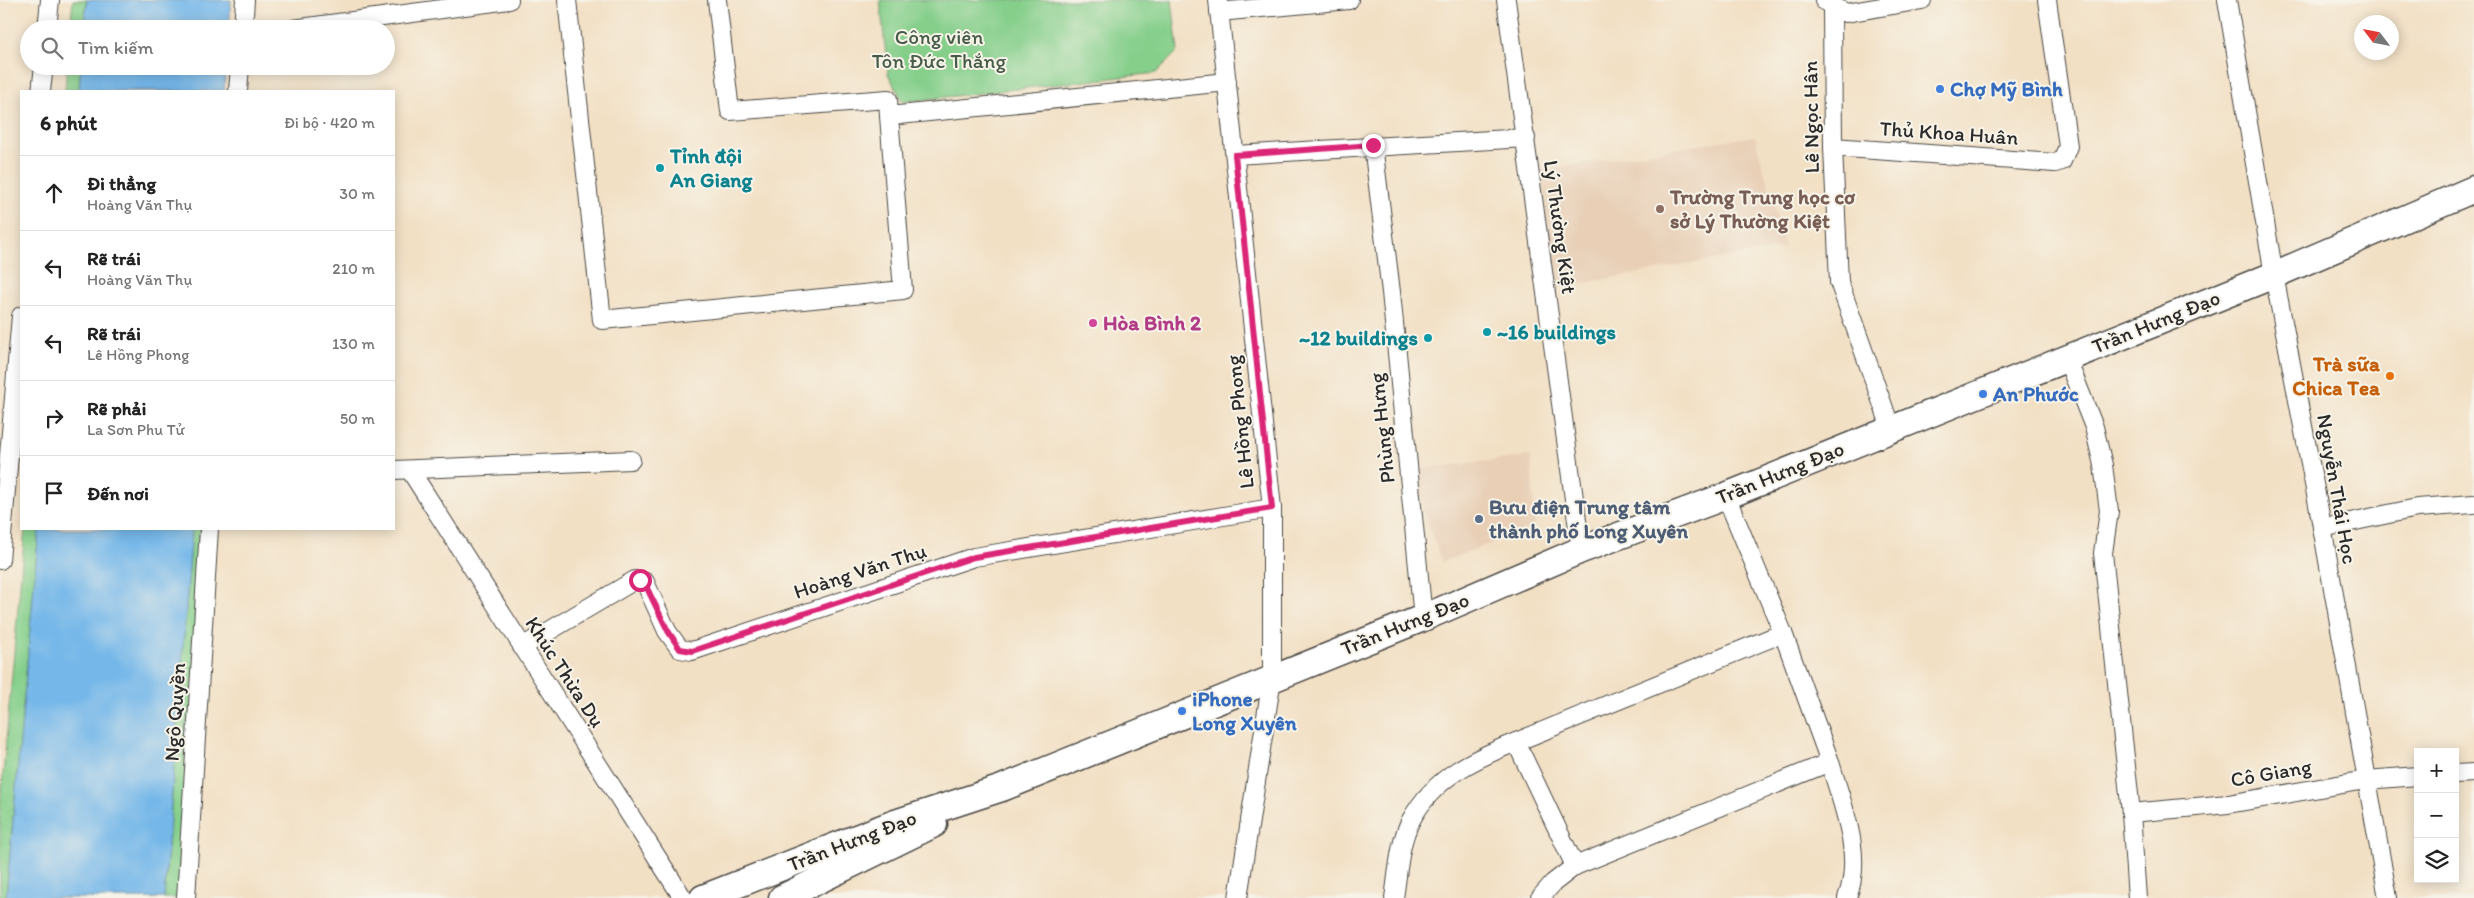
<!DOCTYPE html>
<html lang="vi">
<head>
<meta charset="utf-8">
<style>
	body { margin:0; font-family:Itim,sans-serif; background:#f6f6f6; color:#222 }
	.controls { position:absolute; right:15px; bottom:15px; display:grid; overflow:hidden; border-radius:0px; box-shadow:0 2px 12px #0003 }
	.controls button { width:45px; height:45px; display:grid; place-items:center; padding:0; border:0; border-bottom:1px solid #e0e0e0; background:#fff; color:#222; font:25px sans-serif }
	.compass { position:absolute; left:2354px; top:15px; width:45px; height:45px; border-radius:50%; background:#fff; box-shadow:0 2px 12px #0003; rotate:302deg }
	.stop { position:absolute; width:15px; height:15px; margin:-11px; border:4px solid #db2777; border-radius:50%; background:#fff }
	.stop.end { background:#db2777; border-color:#fff; box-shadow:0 1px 5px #0008 }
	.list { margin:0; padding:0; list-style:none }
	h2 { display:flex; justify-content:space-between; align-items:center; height:65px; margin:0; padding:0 20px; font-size:21px }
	h2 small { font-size:16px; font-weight:400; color:#767676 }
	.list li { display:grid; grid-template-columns:32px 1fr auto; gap:15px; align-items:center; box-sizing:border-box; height:75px; padding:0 20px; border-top:1px solid #e0e0e0 }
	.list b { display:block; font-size:19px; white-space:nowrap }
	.list p { margin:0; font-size:16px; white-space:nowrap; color:#767676 }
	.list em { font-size:16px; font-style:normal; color:#767676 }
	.icon { flex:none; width:28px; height:28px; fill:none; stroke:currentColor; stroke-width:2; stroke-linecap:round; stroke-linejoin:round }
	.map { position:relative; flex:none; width:2474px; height:898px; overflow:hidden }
	.search { position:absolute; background:#fff; box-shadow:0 2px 12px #0003; left:20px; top:20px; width:375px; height:55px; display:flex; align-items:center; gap:12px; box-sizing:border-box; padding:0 18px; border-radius:28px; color:#767676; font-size:19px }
	.panel { position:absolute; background:#fff; box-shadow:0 2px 12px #0003; left:20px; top:90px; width:375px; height:440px; border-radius:0px }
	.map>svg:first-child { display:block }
	.built { fill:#e8cfb6 }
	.green { fill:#85cf8b; stroke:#587d5b }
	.water { fill:#74b7e9; stroke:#50718a }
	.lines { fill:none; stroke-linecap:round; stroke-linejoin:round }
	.minor-casing { stroke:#494642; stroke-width:20 }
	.highway-casing { stroke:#494642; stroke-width:29 }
	.minor { stroke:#fff; stroke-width:18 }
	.highway { stroke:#fff; stroke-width:26 }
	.route { stroke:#db2777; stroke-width:6 }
	.shop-dot { fill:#3f7fe0; stroke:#f7f3e8; stroke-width:2 }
	.culture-dot { fill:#0f9aa8; stroke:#f7f3e8; stroke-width:2 }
	.education-dot { fill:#8d6e63; stroke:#f7f3e8; stroke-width:2 }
	.hotel-dot { fill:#d1479c; stroke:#f7f3e8; stroke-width:2 }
	.food-dot { fill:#e8710a; stroke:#f7f3e8; stroke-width:2 }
	.service-dot { fill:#5c6f8a; stroke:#f7f3e8; stroke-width:2 }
	.labels { text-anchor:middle; stroke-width:4; stroke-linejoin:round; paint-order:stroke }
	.park-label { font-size:21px; fill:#465c48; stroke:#f7f3e8 }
	.shop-label { font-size:21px; font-weight:bold; fill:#366cbe; stroke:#f7f3e8; text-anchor:start }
	.street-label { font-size:21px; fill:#2b2b2b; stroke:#f7f3e8 }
	.culture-label { font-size:21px; font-weight:bold; fill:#0d838f; stroke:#f7f3e8; text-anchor:start }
	.education-label { font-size:21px; font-weight:bold; fill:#785e54; stroke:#f7f3e8; text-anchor:start }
	.hotel-label { font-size:21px; font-weight:bold; fill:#b23c85; stroke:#f7f3e8; text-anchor:start }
	.food-label { font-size:21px; font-weight:bold; fill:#c56008; stroke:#f7f3e8; text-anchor:end }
	.service-label { font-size:21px; font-weight:bold; fill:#4e5e75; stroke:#f7f3e8; text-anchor:start }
</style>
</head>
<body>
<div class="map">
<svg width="2474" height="898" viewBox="0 0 2474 898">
	<rect width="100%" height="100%" fill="#f7f3e8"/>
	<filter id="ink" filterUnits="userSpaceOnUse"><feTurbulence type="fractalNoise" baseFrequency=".02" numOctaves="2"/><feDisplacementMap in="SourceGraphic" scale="10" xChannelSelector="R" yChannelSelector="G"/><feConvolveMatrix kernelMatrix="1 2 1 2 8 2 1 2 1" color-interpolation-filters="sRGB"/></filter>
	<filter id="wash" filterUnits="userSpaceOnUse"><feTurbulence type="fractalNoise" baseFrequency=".0096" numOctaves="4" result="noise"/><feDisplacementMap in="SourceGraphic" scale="20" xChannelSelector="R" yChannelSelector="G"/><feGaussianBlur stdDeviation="1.12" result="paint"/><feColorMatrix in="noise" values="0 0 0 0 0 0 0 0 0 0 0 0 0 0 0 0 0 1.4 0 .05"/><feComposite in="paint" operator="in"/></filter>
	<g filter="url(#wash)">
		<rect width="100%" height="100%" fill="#f2e0c5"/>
		<g class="built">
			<path d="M1755,136L1785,247L1555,288L1541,170Z"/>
			<path d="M1531,456L1535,526L1442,562L1423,512L1418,469Z"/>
		</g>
		<g class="green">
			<path d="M73,0H87L84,29H70Z"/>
			<path d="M880,0H1172L1178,51L1156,73L903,102L888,74Z"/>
			<path d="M67,66H81L79,91H65Z"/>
			<path d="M25,529H39L6,898H0V808Z"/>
			<path d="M192,529H206L179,898H164Z"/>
		</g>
		<g class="water">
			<path d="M87,0H231L229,29H84Z"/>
			<path d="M81,66H226L224,91H79Z"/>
			<path d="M39,529H192L164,898H6Z"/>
		</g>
	</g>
	<g filter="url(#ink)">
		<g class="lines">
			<g class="minor-casing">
				<g id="minor">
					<path d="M567,0L602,320L903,290L889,116L1227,82"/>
					<path d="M717,0L730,111L888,99L889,116"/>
					<path d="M1218,0L1272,508V678L1238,898"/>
					<path d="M1506,0L1581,550"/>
					<path d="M2227,0L2274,275L2319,510L2388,898"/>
					<path d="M1824,1L1846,13L1922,0"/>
					<path d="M1832,6L1833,147L1839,282L1891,428"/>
					<path d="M1219,12L1349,0"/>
					<path d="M47,29L50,0"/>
					<path d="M243,29L245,0"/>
					<path d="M293,29L509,0"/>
					<path d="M41,91L44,66"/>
					<path d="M238,91L240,66"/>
					<path d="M1373,145L1391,292L1423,618"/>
					<path d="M1833,147L2055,163L2062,161L2068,146L2047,0"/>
					<path d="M1235,155L1526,138"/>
					<path d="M2067,359L2094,427L2103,465L2109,511L2103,553L2131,813L2137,898"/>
					<path d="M394,470L631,460"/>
					<path d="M410,470L683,898"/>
					<path d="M2322,528L2417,508L2474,504"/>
					<path d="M0,560L21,316"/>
					<path d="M522,647L635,580L645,582L667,631L680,649L692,651L974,557L1272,508"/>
					<path d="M1830,762C1842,805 1864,854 1847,898"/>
					<path d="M2455,774L2474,773"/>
					<path d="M2131,813L2228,804L2366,780L2418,776"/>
					<path d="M1575,866L1516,742L1783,633"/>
					<path d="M186,898L209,529"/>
					<path d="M1394,898C1398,873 1399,843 1411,820C1434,777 1474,759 1516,742"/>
					<path d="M1540,898L1553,883L1575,866L1830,762L1783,633L1726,496"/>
				</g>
			</g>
			<g class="highway-casing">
				<g id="highway">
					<path d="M703,898L892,824L1002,788L1423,618L1581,550L1726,496L2274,275L2474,189"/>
					<path d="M782,898L934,824"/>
				</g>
			</g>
			<use href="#minor" class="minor"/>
			<use href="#highway" class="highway"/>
		</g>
	</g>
	<g class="lines" filter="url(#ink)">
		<path class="route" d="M640,580L644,582L668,631L680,649L692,651L974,557L1272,508L1235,155L1373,145"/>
	</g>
	<g class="shop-dot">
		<circle cx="1940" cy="89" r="5"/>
		<circle cx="1983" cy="394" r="5"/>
		<circle cx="1182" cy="711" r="5"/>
	</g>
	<g class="culture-dot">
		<circle cx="660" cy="168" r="5"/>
		<circle cx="1487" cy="332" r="5"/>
		<circle cx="1428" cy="338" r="5"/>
	</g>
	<circle class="education-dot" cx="1660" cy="209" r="5"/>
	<circle class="hotel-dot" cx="1093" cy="323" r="5"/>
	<circle class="food-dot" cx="2390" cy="376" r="5"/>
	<circle class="service-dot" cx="1479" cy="519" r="5"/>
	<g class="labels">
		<g class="park-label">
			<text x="939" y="44">Công viên<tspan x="939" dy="24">Tôn Đức Thắng</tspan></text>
		</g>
		<g class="shop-label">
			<text x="1950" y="96">Chợ Mỹ Bình</text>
			<text x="1993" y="401">An Phước</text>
			<text x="1192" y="706">iPhone<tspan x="1192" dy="24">Long Xuyên</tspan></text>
		</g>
		<g class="street-label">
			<text transform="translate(1811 117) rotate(-91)" y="7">Lê Ngọc Hân</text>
			<text transform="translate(1949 133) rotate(4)" y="7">Thủ Khoa Huân</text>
			<text transform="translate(1560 227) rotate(82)" y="7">Lý Thường Kiệt</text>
			<text transform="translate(2156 322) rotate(-22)" y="7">Trần Hưng Đạo</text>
			<text transform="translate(1240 422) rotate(-96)" y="7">Lê Hồng Phong</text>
			<text transform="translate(1382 428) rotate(-96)" y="7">Phùng Hưng</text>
			<text transform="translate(1780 473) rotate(-22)" y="7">Trần Hưng Đạo</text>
			<text transform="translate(2337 489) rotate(80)" y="7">Nguyễn Thái Học</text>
			<text transform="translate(860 571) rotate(-18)" y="7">Hoàng Văn Thụ</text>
			<text transform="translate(1405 624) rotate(-22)" y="7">Trần Hưng Đạo</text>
			<text transform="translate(565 672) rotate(57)" y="7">Khúc Thừa Dụ</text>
			<text transform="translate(175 712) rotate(-86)" y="7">Ngô Quyền</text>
			<text transform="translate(2271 773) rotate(-10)" y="7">Cô Giang</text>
			<text transform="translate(852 841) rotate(-21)" y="7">Trần Hưng Đạo</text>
		</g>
		<g class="culture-label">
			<text x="670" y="163">Tỉnh đội<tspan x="670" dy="24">An Giang</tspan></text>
			<text x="1497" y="339">~16 buildings</text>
			<text x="1418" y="345" text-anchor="end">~12 buildings</text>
		</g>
		<g class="education-label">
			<text x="1670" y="204">Trường Trung học cơ<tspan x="1670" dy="24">sở Lý Thường Kiệt</tspan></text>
		</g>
		<g class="hotel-label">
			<text x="1103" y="330">Hòa Bình 2</text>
		</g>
		<g class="food-label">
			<text x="2380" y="371">Trà sữa<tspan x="2380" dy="24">Chica Tea</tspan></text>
		</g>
		<g class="service-label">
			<text x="1489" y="514">Bưu điện Trung tâm<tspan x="1489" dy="24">thành phố Long Xuyên</tspan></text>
		</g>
	</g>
</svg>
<div class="controls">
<button>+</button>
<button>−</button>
<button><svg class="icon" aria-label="layers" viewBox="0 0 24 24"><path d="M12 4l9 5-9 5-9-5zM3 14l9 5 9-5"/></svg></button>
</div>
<svg class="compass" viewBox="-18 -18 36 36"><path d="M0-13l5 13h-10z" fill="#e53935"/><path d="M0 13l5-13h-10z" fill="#767676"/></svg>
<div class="stop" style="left:640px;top:580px"></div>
<div class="stop end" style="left:1373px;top:145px"></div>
<div class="search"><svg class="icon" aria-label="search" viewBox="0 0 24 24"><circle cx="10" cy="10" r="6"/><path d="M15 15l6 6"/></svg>Tìm kiếm</div>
<section class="panel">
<h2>6 phút<small>Đi bộ · 420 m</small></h2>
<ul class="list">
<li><svg class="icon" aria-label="ahead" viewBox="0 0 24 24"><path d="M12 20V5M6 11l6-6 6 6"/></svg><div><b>Đi thẳng</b><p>Hoàng Văn Thụ</p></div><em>30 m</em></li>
<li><svg class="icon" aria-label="left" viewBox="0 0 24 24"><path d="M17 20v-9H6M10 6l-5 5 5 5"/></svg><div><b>Rẽ trái</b><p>Hoàng Văn Thụ</p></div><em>210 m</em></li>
<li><svg class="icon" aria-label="left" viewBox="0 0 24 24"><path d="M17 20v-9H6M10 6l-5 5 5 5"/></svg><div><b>Rẽ trái</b><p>Lê Hồng Phong</p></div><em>130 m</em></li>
<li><svg class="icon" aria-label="right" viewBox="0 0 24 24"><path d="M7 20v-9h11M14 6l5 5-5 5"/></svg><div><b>Rẽ phải</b><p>La Sơn Phu Tử</p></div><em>50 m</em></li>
<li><svg class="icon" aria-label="arrive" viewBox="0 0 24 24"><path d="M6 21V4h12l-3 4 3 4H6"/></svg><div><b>Đến nơi</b></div></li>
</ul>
</section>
</div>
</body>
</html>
